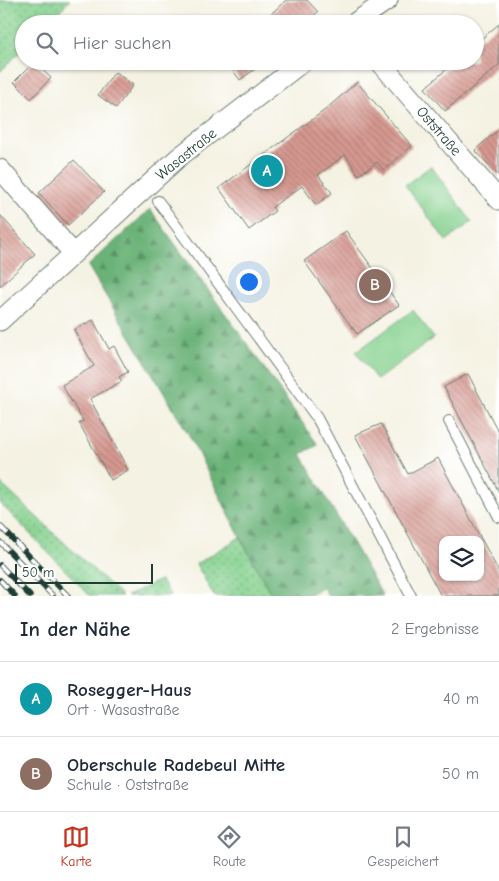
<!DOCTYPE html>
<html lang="de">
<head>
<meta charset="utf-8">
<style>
	body { margin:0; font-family:"Comic Neue",sans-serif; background:#f2f2f3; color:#1f2937 }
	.controls { position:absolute; right:15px; bottom:15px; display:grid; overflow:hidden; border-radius:10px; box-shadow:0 1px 4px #0004 }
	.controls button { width:45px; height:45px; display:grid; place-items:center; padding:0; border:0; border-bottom:1px solid #e0e1e3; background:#fff; color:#1f2937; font:25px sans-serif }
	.scale { position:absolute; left:15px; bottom:12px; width:138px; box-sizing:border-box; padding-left:5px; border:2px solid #1f3d34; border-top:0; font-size:14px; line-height:18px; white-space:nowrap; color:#1f3d34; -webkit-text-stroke:4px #fff; paint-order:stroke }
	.you { position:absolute; left:248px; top:281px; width:18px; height:18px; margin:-12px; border:4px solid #fff; border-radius:50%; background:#1a73e8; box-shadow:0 0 0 8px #1a73e833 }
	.badge { display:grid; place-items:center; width:32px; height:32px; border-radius:50%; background:#c8321e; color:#fff; font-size:16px; font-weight:700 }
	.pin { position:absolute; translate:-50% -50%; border:2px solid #fff; box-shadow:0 1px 5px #0006 }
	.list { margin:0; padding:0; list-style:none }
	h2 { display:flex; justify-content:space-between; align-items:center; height:65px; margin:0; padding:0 20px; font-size:21px }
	h2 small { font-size:16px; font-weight:400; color:#747a83 }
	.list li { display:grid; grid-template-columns:32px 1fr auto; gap:15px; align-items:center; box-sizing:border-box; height:75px; padding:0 20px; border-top:1px solid #e0e1e3 }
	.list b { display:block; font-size:19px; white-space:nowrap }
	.list p { margin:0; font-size:16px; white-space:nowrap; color:#747a83 }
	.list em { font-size:16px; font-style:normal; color:#747a83 }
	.icon { flex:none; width:28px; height:28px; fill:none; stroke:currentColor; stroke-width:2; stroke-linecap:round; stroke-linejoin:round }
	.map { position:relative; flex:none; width:499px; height:596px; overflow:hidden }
	.search { position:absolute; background:#fff; box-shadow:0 1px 4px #0004; left:15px; right:15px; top:15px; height:55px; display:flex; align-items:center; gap:12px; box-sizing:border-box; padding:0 18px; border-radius:28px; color:#747a83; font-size:19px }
	.sheet { height:215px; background:#fff }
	nav { display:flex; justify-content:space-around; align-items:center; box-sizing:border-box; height:70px; border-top:1px solid #e0e1e3; background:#fff; font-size:14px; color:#747a83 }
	nav a { display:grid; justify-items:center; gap:2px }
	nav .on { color:#c8321e }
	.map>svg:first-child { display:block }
	.grass { fill:url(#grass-dots); stroke:#528660 }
	.forest { fill:url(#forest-firs); stroke:#457856 }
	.park { fill:#84d08d; stroke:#528660 }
	.building { fill:url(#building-back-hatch); fill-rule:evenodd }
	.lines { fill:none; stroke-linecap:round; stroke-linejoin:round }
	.service-casing { stroke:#6a7c71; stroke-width:12 }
	.minor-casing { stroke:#6a7c71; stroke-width:21 }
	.service { stroke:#fff; stroke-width:10 }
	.minor { stroke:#fff; stroke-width:19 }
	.rail-casing { stroke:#1f3d34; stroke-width:5.5 }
	.rail { stroke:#fff; stroke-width:4; stroke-dasharray:11; stroke-linecap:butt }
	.labels { text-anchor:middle; stroke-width:4; stroke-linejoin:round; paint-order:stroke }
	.street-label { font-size:15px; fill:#1f3d34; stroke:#fff }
</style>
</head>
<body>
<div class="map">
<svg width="499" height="596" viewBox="0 0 499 596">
	<defs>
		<pattern id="grass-dots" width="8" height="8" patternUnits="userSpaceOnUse" patternTransform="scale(1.25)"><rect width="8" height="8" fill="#84d08d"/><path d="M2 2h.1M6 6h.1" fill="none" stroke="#6baa74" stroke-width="1.8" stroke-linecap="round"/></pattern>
		<pattern id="forest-firs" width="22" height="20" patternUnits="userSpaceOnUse" patternTransform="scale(1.25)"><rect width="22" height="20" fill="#6bb278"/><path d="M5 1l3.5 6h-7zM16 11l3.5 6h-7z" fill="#579263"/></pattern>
		<pattern id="building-back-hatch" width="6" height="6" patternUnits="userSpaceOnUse" patternTransform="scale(1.25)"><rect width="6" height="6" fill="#d79991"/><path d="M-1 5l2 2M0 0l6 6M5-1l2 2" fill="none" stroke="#ae7e77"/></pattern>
	</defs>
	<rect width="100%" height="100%" fill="#fff"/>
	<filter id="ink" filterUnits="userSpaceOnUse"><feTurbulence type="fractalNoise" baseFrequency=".02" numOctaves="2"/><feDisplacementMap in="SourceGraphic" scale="10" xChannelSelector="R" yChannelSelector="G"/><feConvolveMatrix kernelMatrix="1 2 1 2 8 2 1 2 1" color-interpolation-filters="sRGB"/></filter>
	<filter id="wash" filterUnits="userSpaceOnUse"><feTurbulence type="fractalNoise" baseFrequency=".0096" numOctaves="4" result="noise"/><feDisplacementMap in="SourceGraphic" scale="20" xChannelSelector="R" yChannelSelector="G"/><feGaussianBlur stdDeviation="1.12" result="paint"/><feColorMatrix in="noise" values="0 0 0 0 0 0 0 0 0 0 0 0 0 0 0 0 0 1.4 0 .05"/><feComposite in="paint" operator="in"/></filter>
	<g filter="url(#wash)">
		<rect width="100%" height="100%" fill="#f4f2e2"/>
		<g class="grass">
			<path d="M0,0H70L47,24H24V48L0,72Z"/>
			<path d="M0,483L122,596H90L0,503Z"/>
			<path d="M240,537L272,596H214L196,564Z"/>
			<path d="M160,580L171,596H127Z"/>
		</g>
		<path class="forest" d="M150,209L255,355L318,445L301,454L383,596H328L323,587L306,596H272L240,537L189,435L88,266Z"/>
		<g class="park">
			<path d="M431,166L472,222L446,241L405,185Z"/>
			<path d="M413,310L434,338L377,380L356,352Z"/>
		</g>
		<g id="blocks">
			<g class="building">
				<path d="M286,0H307L318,12L305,24H260Z"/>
				<path d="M499,24V65L445,111L425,88L456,61H475V44Z"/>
				<path d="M226,61H266L240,80Z"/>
				<path d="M34,62L51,78L31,99L14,82Z"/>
				<path d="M115,72L133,85L116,108L98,95Z"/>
				<path d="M357,82L412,146L384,170L377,162L359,175L345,155L318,175L332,193L316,205L302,186L272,207L275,211L249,230L219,188L325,110Z"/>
				<path d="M499,129V176L475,150Z"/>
				<path d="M74,160L104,192L68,225L39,193Z"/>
				<path d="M0,215L35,254L0,286Z"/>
				<path d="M346,231L399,305L357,334L304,261Z"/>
				<path d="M93,320L109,349L114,346L128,372L119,377L122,381L90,399L128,470L111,480L79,423L83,421L62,385L94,366L74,330Z"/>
				<path d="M468,374L499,433V492L444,387Z"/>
				<path d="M381,424L408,474L438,458L499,572V596H441L355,435ZM443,540H480V577H443Z"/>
			</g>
		</g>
	</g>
	<g filter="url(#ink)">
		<use href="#blocks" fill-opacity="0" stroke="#6a7c71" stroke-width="1"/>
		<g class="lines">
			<g class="service-casing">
				<g id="service">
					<path d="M158,201L317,418L411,596"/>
					<path d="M449,421L499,517"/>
				</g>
			</g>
			<g class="minor-casing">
				<g id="minor">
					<path d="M353,24L388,0"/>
					<path d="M379,61L499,200"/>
					<path d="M0,169L73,253"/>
					<path d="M0,321L179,157L304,61"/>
				</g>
			</g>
			<use href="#service" class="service"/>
			<use href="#minor" class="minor"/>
			<g class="rail-casing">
				<g id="rail">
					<path d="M0,526L68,596"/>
					<path d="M0,542L53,596"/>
					<path d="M0,565L30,596"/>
					<path d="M0,580L15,596"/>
				</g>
			</g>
			<use href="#rail" class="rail"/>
		</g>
	</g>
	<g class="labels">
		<g class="street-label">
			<text transform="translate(439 131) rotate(49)" y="5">Oststraße</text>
			<text transform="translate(186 154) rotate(-39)" y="5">Wasastraße</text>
		</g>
	</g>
</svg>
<div class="controls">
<button><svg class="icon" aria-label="layers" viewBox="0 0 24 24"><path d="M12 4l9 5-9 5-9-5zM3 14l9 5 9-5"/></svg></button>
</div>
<div class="scale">50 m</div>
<div class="you"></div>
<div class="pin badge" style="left:267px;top:171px;background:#0f9aa8">A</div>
<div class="pin badge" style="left:375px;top:285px;background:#8d6e63">B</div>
<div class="search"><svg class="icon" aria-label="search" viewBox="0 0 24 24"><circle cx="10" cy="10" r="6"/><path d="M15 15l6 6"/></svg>Hier suchen</div>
</div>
<section class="sheet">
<h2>In der Nähe<small>2 Ergebnisse</small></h2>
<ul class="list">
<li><span class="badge" style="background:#0f9aa8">A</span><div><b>Rosegger-Haus</b><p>Ort · Wasastraße</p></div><em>40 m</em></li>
<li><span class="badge" style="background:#8d6e63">B</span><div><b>Oberschule Radebeul Mitte</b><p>Schule · Oststraße</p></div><em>50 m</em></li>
</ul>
</section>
<nav>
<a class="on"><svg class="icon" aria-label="map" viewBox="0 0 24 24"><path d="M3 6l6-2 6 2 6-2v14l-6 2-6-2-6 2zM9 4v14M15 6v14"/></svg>Karte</a>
<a><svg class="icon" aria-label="directions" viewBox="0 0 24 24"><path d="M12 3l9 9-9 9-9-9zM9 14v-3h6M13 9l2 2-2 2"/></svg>Route</a>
<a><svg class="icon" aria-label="saved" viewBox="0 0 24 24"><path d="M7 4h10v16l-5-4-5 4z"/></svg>Gespeichert</a>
</nav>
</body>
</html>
